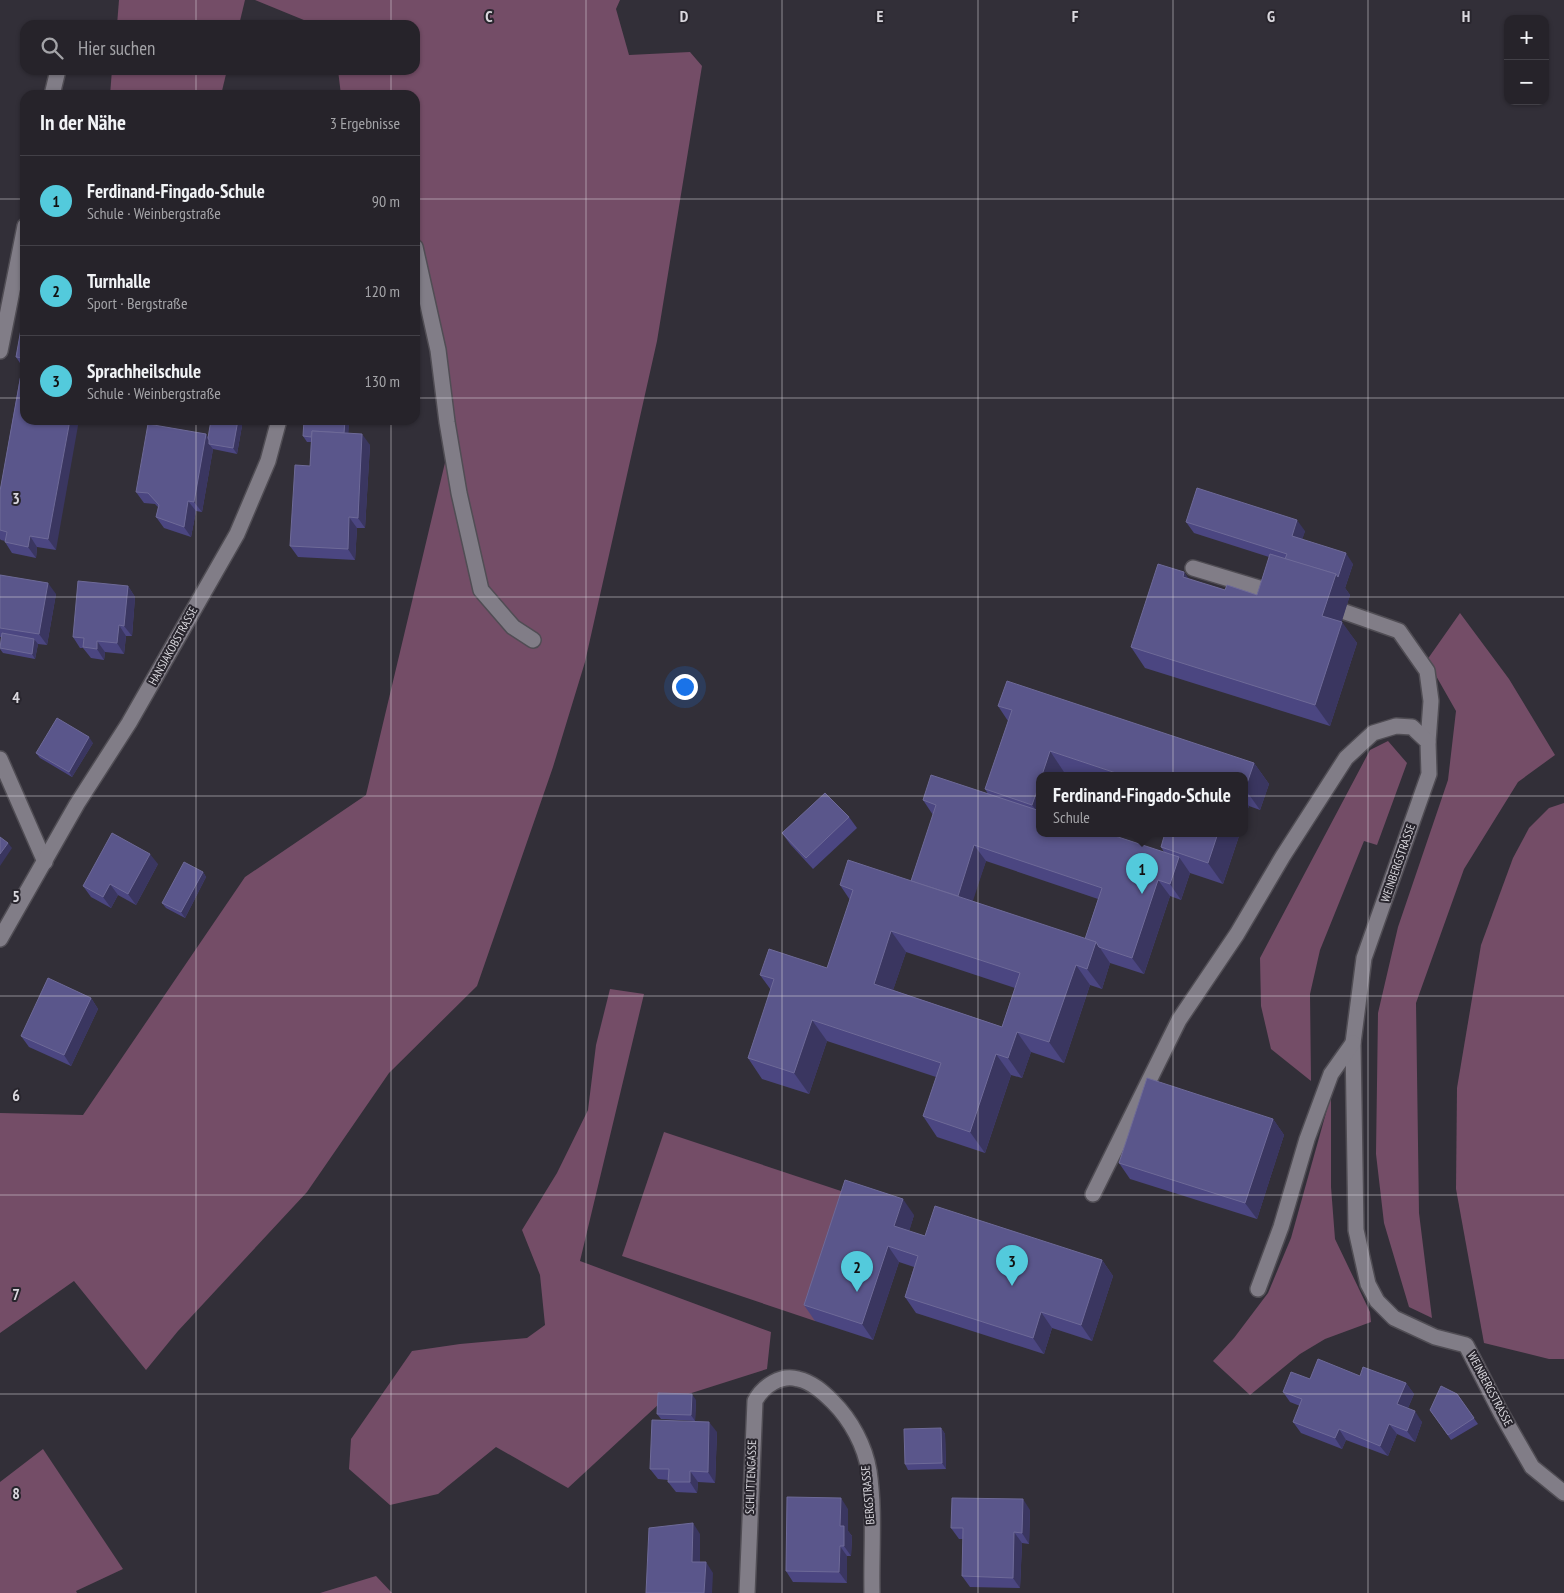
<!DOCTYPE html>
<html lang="de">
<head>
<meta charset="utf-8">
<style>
	body { margin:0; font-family:"PT Sans Narrow",sans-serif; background:#322f36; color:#f1f3f6 }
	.controls { position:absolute; right:15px; top:15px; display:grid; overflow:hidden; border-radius:10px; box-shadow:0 1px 4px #0004 }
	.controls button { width:45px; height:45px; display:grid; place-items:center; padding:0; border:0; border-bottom:1px solid #424047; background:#26232a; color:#f1f3f6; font:25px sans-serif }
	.you { position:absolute; left:684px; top:686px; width:18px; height:18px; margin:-12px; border:4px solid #fff; border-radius:50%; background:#1a73e8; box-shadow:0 0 0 8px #1a73e833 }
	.badge { display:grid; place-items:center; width:32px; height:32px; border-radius:50%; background:#53cadc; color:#111; font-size:16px; font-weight:700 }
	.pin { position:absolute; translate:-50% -41px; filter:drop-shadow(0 1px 2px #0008) }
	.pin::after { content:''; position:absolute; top:26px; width:18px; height:15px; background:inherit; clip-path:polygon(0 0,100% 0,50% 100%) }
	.popup { position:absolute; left:1036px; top:772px; width:212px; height:65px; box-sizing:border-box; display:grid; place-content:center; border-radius:10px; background:#26232a; filter:drop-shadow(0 1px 4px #0005); font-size:16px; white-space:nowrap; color:#a4a4a8 }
	.popup b { font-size:19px; color:#f1f3f6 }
	.popup::after { content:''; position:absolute; left:50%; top:100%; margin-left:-10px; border:10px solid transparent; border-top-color:#26232a }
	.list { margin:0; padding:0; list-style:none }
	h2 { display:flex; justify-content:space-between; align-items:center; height:65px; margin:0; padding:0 20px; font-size:21px }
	h2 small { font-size:16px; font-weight:400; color:#a4a4a8 }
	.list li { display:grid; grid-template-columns:32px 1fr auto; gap:15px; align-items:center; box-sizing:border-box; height:90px; padding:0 20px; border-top:1px solid #424047 }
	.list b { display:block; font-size:19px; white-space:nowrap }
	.list p { margin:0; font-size:16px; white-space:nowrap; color:#a4a4a8 }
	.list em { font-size:16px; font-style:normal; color:#a4a4a8 }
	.icon { flex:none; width:28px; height:28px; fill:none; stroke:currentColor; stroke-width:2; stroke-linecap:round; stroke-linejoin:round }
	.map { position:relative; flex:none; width:1564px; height:1593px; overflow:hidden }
	.search { position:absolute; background:#26232a; box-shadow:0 1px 4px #0004; left:20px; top:20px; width:400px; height:55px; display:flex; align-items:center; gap:12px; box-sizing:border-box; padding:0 18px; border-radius:15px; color:#a4a4a8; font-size:19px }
	.panel { position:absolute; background:#26232a; box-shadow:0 1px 4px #0004; left:20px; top:90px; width:400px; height:335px; border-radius:15px }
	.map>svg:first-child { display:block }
	.green { fill:#744d67 }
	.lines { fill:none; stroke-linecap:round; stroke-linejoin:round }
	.minor-casing { stroke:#504d54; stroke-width:18 }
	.minor { stroke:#817d87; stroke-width:15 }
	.wall { fill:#4b4681; fill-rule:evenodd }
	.shaded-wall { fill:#3a3660 }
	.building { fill:#5a568b; stroke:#6e6a98; fill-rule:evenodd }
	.grid { fill:none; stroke:#dad8de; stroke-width:1; stroke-opacity:0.55 }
	.labels { text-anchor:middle; stroke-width:4; stroke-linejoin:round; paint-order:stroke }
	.street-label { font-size:12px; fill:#dad8de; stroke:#28252d }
	.grid-label { font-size:16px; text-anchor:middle; font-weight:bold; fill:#dad8de; stroke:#28252d; stroke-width:4; stroke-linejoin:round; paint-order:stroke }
</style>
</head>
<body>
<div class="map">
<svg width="1564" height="1593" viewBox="0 0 1564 1593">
	<rect width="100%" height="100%" fill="#322f38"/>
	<g class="green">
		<path d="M119,0H245L239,25H117Z"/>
		<path d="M255,0H620L616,9L629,55L690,52L702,66L657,341L585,662L553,767L477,986L389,1073L307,1192L178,1331L146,1370L74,1281L0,1333V1113L83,1115L245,877L366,795L453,429L415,250V95H341L338,70H415V25H316Z"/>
		<path d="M112,70H227L221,95H110Z"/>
		<path d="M1460,613L1509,679L1555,755L1518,782L1464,869L1416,1003L1419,1213L1432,1318L1409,1307L1384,1223L1376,1154L1378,1013L1398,927L1448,780L1456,711L1427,660Z"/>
		<path d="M1388,741L1407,763L1377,845L1364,841L1320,950L1310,994L1311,1081L1271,1049L1261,1006L1260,958L1370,750Z"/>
		<path d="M1564,803V1359H1549L1484,1343L1456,1189L1457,1088L1481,945L1513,858L1529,828L1549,808Z"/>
		<path d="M610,989L644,994L580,1261L771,1332L767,1369L660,1403L568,1488L496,1447L438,1494L390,1505L349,1469L351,1439L412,1351L460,1344L527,1338L545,1325L540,1275L522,1230L557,1173L588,1110L596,1045Z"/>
		<path d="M1331,1095V1187L1335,1239L1370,1312L1371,1322L1325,1339L1300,1354L1250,1395L1213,1361L1234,1338L1268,1293L1291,1238Z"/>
		<path d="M664,1132L856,1196L815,1321L622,1256Z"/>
		<path d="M43,1449L123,1569L76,1591L77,1593H0V1482Z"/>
		<path d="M376,1576L392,1593H320Z"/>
	</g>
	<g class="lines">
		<g class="minor-casing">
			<g id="minor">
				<path d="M52,95L58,70"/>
				<path d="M415,247L438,350L447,422L459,493L481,590L513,627L533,640"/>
				<path d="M0,351L25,226"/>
				<path d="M1193,568L1276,593"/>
				<path d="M1345,612L1399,631L1427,671L1431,701L1428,742"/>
				<path d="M0,759L45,862"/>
				<path d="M0,939L77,804L129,723L237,534L268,461L279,420"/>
				<path d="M1093,1194L1179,1020L1237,934L1283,856L1346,758L1373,733L1396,726L1412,727L1428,742L1429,774L1364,958L1353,1043L1356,1230L1368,1284L1377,1301L1394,1318L1435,1337L1466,1345L1501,1413L1532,1467L1564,1493"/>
				<path d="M1258,1289L1281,1227L1307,1139L1331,1074L1353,1043"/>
				<path d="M747,1593L755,1401C763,1386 781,1374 798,1379C812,1382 823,1392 833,1402C851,1420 865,1446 869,1471C875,1511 871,1553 872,1593"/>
			</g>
		</g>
		<use href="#minor" class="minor"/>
	</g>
	<g class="wall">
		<path d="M25,307L56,550L37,547L36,558L12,553L5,542V541L1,540L0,539V491L22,366L16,357Z"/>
		<path d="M243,420L237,454L213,449L202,512L196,511L191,537L164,528L156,517L158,507L155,504L144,503L136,492L206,434L208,438Z"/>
		<path d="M349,422L348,433L370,445L365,528H357L355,560L298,557L290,546L310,466L311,442H307L303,436Z"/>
		<path d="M1186,522L1305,531L1302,539L1353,564L1345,588L1350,595L1341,622L1357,643L1330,726L1145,668L1131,647L1189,579L1225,590L1257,595L1269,557L1194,533Z"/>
		<path d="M0,575L56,594L47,645L38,644L35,659L3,653L0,649L1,637H0Z"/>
		<path d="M128,586L135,597L132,636H126L124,654L105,652L104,660L91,658L83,648H80L73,637Z"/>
		<path d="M998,706L1254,763L1269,784L1260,810L1249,806L1244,818V775H1074L1064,772L1063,775H1040V833L1164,852L1161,847L1240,833L1223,884L1190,873L1181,900L1170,896L1144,974L1110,963L1102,989L1090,985L1064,1063L1031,1052L1022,1078L1011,1075L985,1153L937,1137L923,1116L936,1077L827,1041L809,1094L762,1079L748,1058L771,990L760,975L827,968L850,900L840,885L911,881L933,815L923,800L988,794L985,789L1008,721ZM986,861L1098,899L1085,939L972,901ZM906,952L1015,988L1002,1027L893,990Z"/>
		<path d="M93,743L72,777L40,758L36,753Z"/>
		<path d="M849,817L857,828L813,869L790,844L782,833Z"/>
		<path d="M158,864L136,905L118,895L111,908L91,897L83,886Z"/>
		<path d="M203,872L206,877L185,918L166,908L162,903Z"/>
		<path d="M91,998L98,1009L71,1066L29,1047L21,1036Z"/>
		<path d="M1273,1119L1284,1135L1257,1219L1130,1179L1119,1163Z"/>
		<path d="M914,1215L909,1231L925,1236L1102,1260L1113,1276L1092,1341L1052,1328L1044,1354L916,1313L905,1297L914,1267L899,1262L873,1340L815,1321L804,1305Z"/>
		<path d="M1360,1376L1406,1383L1414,1394L1408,1408L1422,1422L1415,1442L1397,1434L1388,1456L1346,1440L1342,1449L1301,1433L1293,1422L1300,1406L1290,1402L1283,1392Z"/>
		<path d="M1457,1394L1478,1424L1451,1440L1430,1410Z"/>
		<path d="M696,1400L695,1421L661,1419L657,1414Z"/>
		<path d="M941,1428L945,1434L946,1469L908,1470L905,1464Z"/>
		<path d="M717,1432L715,1483L698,1482L697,1493L676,1492L668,1482V1480L658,1479L650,1469Z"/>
		<path d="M848,1509V1531L852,1536L851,1556H847V1583L793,1582L786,1571Z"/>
		<path d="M1030,1510L1029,1544L1022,1543L1020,1588L970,1587L962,1576L963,1539H959L951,1528Z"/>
	</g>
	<g class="shaded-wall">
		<path d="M70,420H79L56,550L48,539Z"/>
		<path d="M238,420H243L237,454L233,448Z"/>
		<path d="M345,420H347L349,422L348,443L344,438Z"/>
		<path d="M206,434L213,445L209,444L213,449L202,512L194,502Z"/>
		<path d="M362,434L370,445L365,528L358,518Z"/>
		<path d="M188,501L196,511L191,537L184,527Z"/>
		<path d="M349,517L357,528L355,560L348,549Z"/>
		<path d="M1297,520L1305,531L1300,547L1292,536Z"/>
		<path d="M30,536L37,547L36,558L28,547Z"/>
		<path d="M1346,553L1353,564L1345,588L1350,595L1337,637L1322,616L1336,574Z"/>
		<path d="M1184,572L1199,593L1183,577Z"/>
		<path d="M48,583L56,594L47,645L39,634Z"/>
		<path d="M128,586L135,597L132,636L124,626Z"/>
		<path d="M1342,622L1357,643L1330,726L1315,705Z"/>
		<path d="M119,625L126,636L124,654L117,643Z"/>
		<path d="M34,639L38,644L35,659L32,654Z"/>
		<path d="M97,641L105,652L104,660L97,649Z"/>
		<path d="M89,737L93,743L72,777L69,772Z"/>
		<path d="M1050,751L1064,772L1063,775H1042Z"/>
		<path d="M1254,763L1269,784L1260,810L1245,789Z"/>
		<path d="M1040,782V815L1032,805Z"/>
		<path d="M1244,800L1249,806L1244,818Z"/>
		<path d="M1218,833H1240L1223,884L1208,863Z"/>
		<path d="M8,843L12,848L0,866V854Z"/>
		<path d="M974,845L986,861L968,916L956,900Z"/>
		<path d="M150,854L158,864L136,905L128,894Z"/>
		<path d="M1179,857L1190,873L1181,900L1170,884Z"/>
		<path d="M203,872L206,877L185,918L181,912Z"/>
		<path d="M1158,880L1170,896L1144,974L1132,958Z"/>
		<path d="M110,884L118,895L111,908L103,897Z"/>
		<path d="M891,931L906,952L888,1005L874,984Z"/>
		<path d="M1096,942L1110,963L1102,989L1087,969Z"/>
		<path d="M1076,965L1090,985L1064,1063L1049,1042Z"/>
		<path d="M91,998L98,1009L71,1066L64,1055Z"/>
		<path d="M812,1020L827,1041L809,1094L794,1073Z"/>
		<path d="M1017,1032L1031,1052L1022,1078L1008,1058Z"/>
		<path d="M996,1054L1011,1075L985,1153L970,1132Z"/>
		<path d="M1273,1119L1284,1135L1257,1219L1245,1203Z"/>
		<path d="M903,1199L914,1215L906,1242L894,1226Z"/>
		<path d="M888,1246L899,1262L873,1340L862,1324Z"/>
		<path d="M1102,1260L1113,1276L1092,1341L1081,1325Z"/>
		<path d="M1041,1312L1052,1328L1044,1354L1033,1338Z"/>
		<path d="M1406,1383L1414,1394L1405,1415L1397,1404Z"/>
		<path d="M692,1394L696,1400L695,1421L691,1415Z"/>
		<path d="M1415,1411L1422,1422L1415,1442L1407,1431Z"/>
		<path d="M709,1422L717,1432L715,1483L708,1472Z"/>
		<path d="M1389,1424L1397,1434L1388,1456L1380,1446Z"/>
		<path d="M941,1428L945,1434L946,1469L942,1463Z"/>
		<path d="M1339,1429L1346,1440L1342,1449L1335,1438Z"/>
		<path d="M690,1471L698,1482L697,1493L690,1482Z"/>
		<path d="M841,1498L848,1509V1531L852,1536L851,1556L844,1546L840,1526Z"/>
		<path d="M1023,1499L1030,1510L1029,1544L1022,1533Z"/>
		<path d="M693,1523L700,1534V1573L692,1562Z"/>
		<path d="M1014,1532L1022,1543L1020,1588L1013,1578Z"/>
		<path d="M840,1546L847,1556V1583L839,1572Z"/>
		<path d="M706,1562L713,1573L712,1593H704Z"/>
	</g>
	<g class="building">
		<path d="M25,307V420H70L48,539L30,536L28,547L5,542L7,532L0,530V491L24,358L16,357Z"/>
		<path d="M211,420H238L233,448L209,444V440L208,438Z"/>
		<path d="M304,420H345L344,433L312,431L311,437L303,436Z"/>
		<path d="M148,424L206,434L194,502L188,501L184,527L156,517L159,505L148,493L136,492Z"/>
		<path d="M312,431L362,434L358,518L349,517L348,549L290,546L295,465L310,466Z"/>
		<path d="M1197,488L1297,520L1292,536L1346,553L1338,577L1336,574L1285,559L1287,554L1186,522Z"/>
		<path d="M1270,554L1336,574L1322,616L1342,622L1315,705L1131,647L1158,564L1184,572L1183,577L1225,590L1227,585L1257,595Z"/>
		<path d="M0,575L48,583L39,634L0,628Z"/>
		<path d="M78,581L128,586L124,626L119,625L117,643L97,641V649L83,647L84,638L73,637Z"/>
		<path d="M2,633L34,639L32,654L0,648Z"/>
		<path d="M1007,681L1254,763L1245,789H1244V775H1122L1050,751L1042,775H1040V782L1032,805L985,789L1012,710L998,706Z"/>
		<path d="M57,718L89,737L69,772L36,753Z"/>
		<path d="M931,775L1040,811V833H1106L1179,857L1170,884L1158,880L1132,958L1099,947L1096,942L1085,939L1102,888L974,845L958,896L911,881L936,805L923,800Z"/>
		<path d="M825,793L849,817L806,858L782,833Z"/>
		<path d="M112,833L150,854L128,894L110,884L103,897L83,886Z"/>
		<path d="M1165,833H1218L1208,863L1161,847Z"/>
		<path d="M0,837L8,843L0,854Z"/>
		<path d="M848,860L1096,942L1087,969L1076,965L1049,1042L1017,1032L1008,1058L996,1054L970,1132L923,1116L941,1063L812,1020L794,1073L748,1058L774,979L760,975L769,949L827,968L853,890L840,885ZM891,931L1020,973L1002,1027L874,984Z"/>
		<path d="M184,862L203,872L181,912L162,903Z"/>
		<path d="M48,978L91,998L64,1055L21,1036Z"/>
		<path d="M1147,1078L1273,1119L1245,1203L1119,1163Z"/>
		<path d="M845,1180L903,1199L894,1226L925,1236L935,1206L1102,1260L1081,1325L1041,1312L1033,1338L905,1297L918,1256L888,1246L862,1324L804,1305Z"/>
		<path d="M1318,1359L1360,1376L1363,1367L1406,1383L1397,1404L1415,1411L1407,1431L1389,1424L1380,1446L1339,1429L1335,1438L1293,1422L1302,1399L1283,1392L1291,1372L1310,1379Z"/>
		<path d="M1441,1386L1457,1394L1474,1418L1448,1435L1430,1410Z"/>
		<path d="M658,1393L692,1394L691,1415L657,1414Z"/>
		<path d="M652,1420L709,1422L708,1472L690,1471V1482H668L669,1469H650Z"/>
		<path d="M941,1428L942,1463L905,1464L904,1429Z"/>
		<path d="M787,1497L841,1498L840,1526H844V1546H840L839,1572L786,1571Z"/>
		<path d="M952,1498L1023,1499L1022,1533L1014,1532L1013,1578L962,1576L963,1528H951Z"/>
		<path d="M693,1523L692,1562H706L704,1593H646L649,1528Z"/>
	</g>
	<path class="grid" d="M196,0V25M391,0V25M586,0V1593M782,0V1593M978,0V1593M1173,0V1593M1368,0V1593M196,70V95M391,70V95M0,199H25M415,199H1564M0,398H25M415,398H1564M196,420V1593M391,420V1593M0,597H1564M0,796H1564M0,996H1564M0,1195H1564M0,1394H1564"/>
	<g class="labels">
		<g class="street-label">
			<text transform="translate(173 646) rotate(-61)" y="4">HANSJAKOBSTRASSE</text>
			<text transform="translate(1398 863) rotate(-71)" y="4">WEINBERGSTRASSE</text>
			<text transform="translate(1490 1389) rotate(62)" y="4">WEINBERGSTRASSE</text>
			<text transform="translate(751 1477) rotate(-88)" y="4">SCHLITTENGASSE</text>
			<text transform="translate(868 1495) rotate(-95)" y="4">BERGSTRASSE</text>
		</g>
	</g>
	<g class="grid-label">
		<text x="489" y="22">C</text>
		<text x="684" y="22">D</text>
		<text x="880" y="22">E</text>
		<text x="1075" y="22">F</text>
		<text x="1271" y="22">G</text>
		<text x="1466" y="22">H</text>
		<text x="16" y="504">3</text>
		<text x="16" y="703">4</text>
		<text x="16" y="902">5</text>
		<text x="16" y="1101">6</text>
		<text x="16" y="1300">7</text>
		<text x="16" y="1499">8</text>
	</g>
</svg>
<div class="controls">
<button>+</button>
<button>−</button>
</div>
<div class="you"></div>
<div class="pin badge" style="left:1142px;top:894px">1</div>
<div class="popup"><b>Ferdinand-Fingado-Schule</b>Schule</div>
<div class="pin badge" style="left:857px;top:1292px">2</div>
<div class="pin badge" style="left:1012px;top:1286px">3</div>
<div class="search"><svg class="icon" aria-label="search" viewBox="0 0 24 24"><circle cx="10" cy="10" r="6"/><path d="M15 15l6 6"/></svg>Hier suchen</div>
<section class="panel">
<h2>In der Nähe<small>3 Ergebnisse</small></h2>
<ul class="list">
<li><span class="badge">1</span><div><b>Ferdinand-Fingado-Schule</b><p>Schule · Weinbergstraße</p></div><em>90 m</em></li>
<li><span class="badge">2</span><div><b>Turnhalle</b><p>Sport · Bergstraße</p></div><em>120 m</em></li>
<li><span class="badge">3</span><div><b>Sprachheilschule</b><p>Schule · Weinbergstraße</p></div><em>130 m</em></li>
</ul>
</section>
</div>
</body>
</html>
